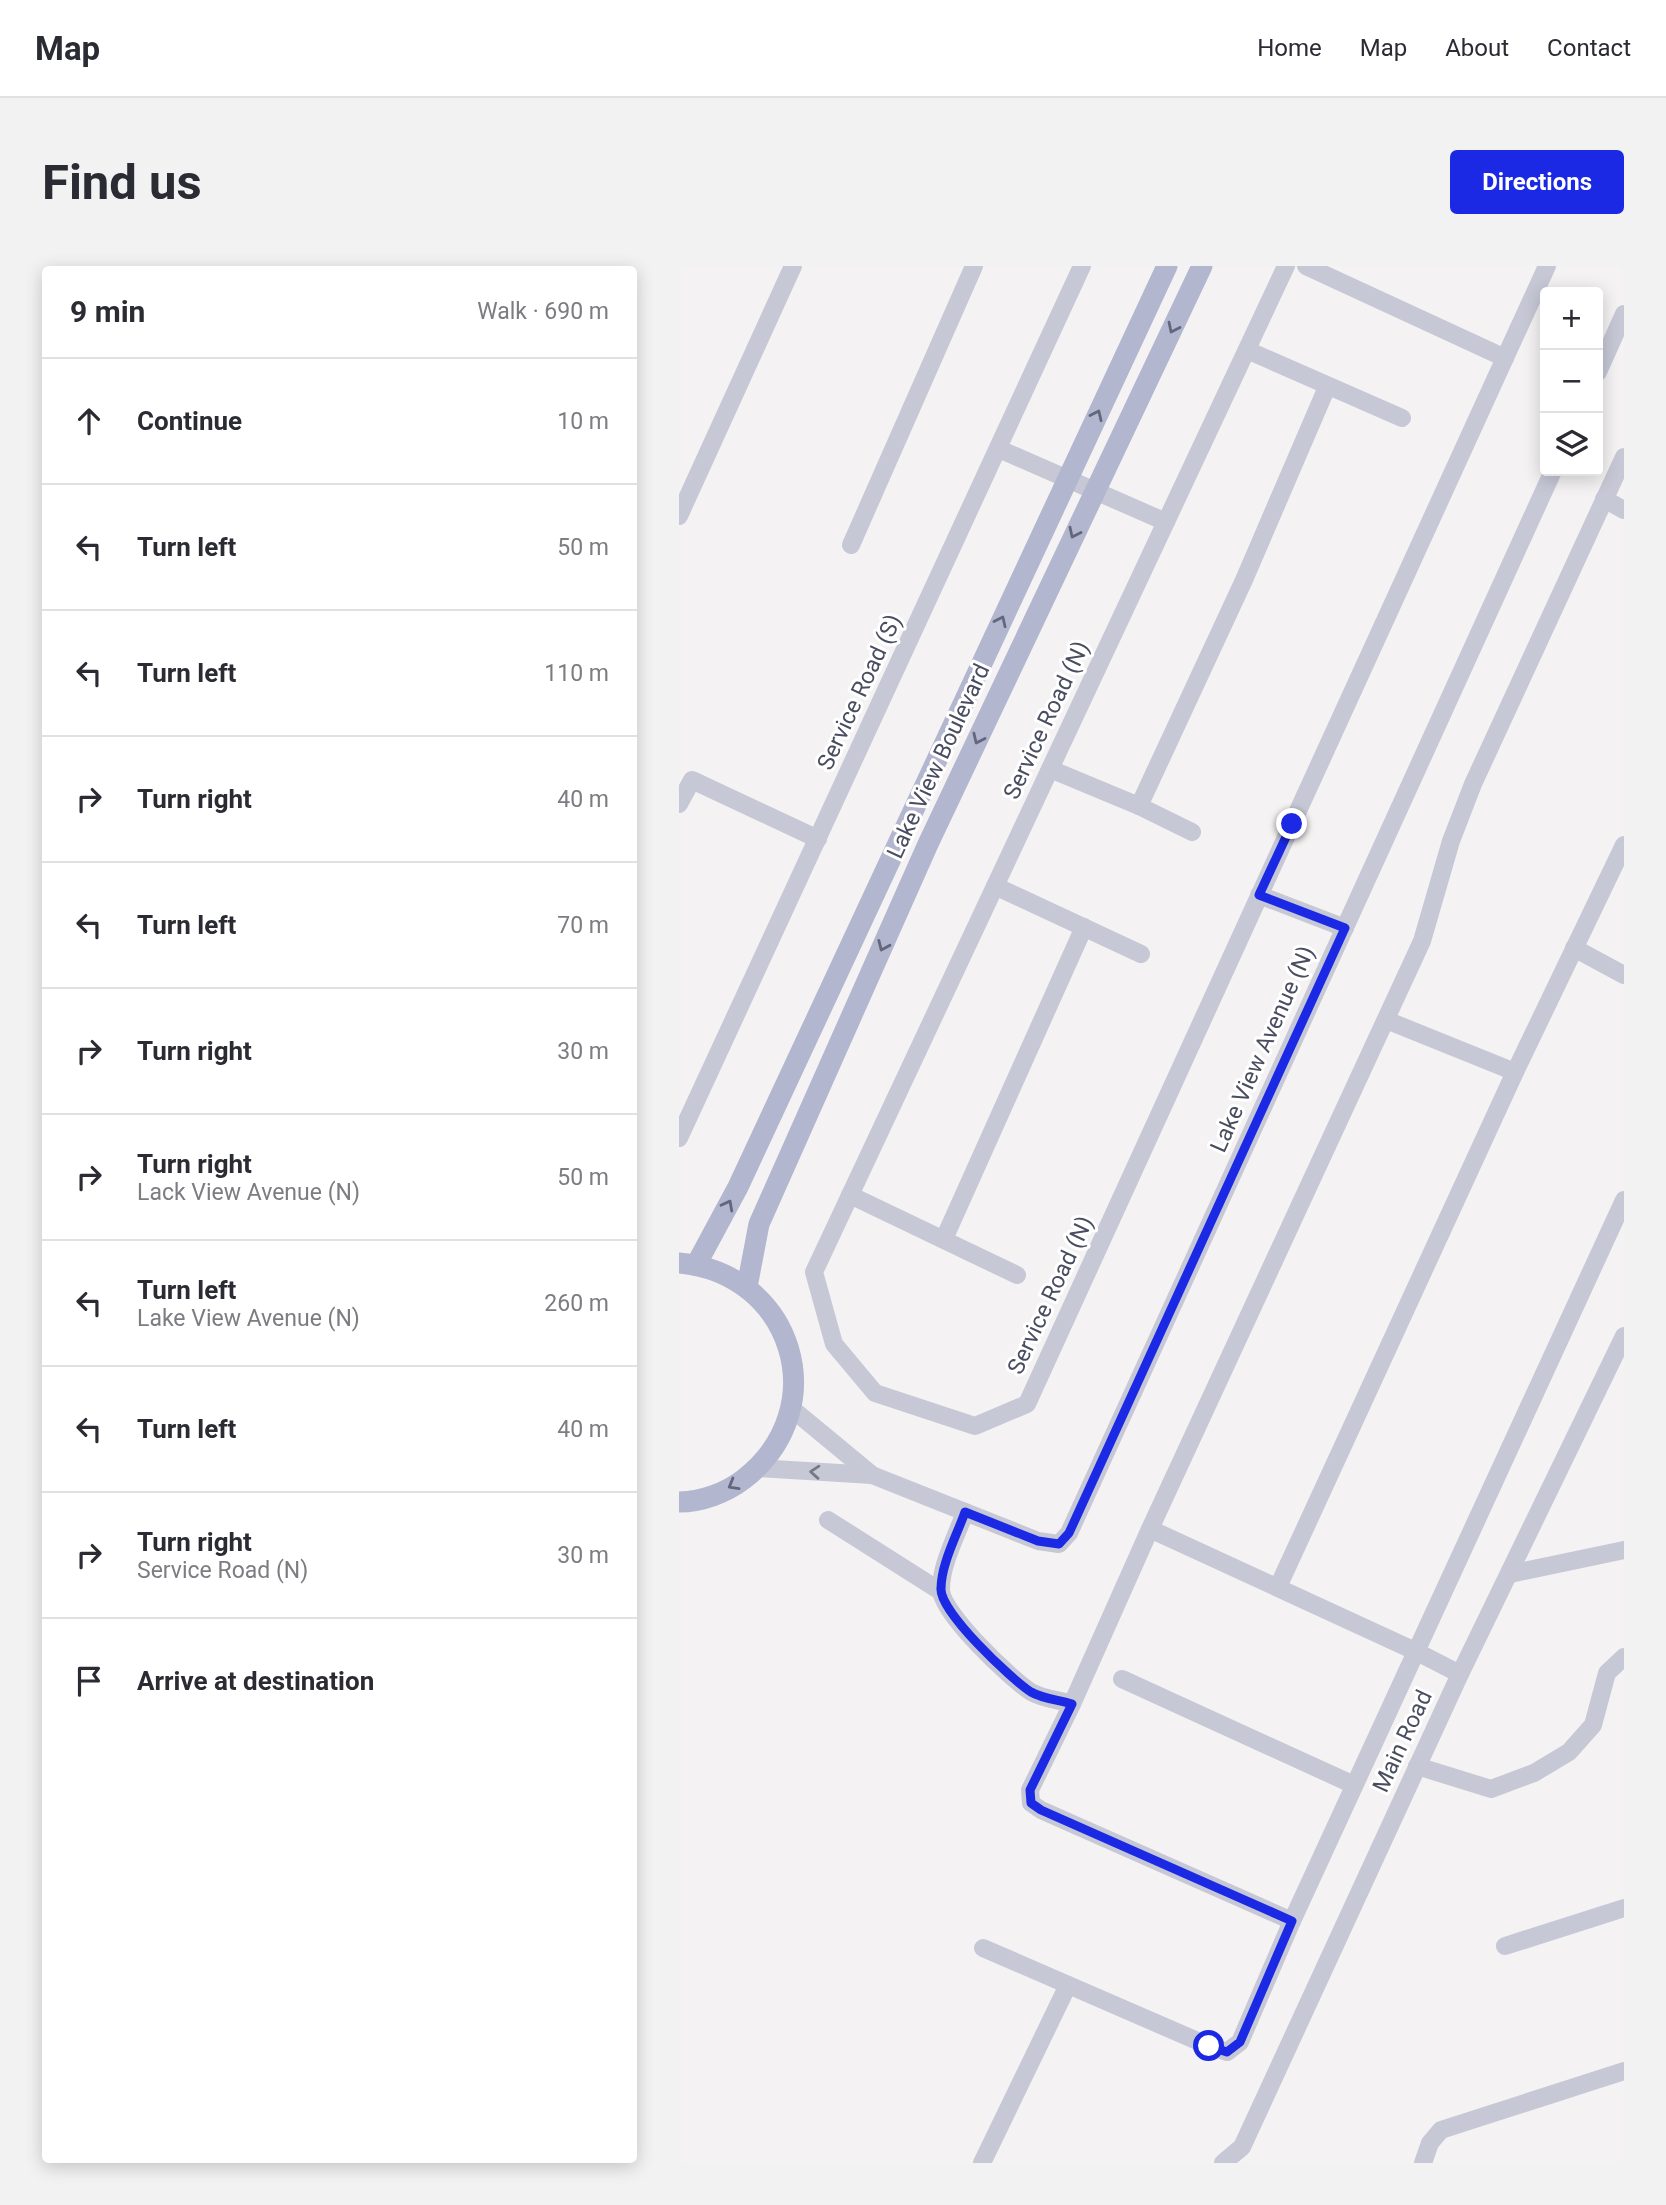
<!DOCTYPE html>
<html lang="en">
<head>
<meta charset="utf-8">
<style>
	body { margin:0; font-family:Roboto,sans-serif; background:#f2f2f3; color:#2b2b33 }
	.controls { position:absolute; right:21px; top:21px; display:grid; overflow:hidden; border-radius:7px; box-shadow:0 4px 18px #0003 }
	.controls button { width:63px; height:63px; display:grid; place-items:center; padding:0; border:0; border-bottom:2px solid #e1e1e2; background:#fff; color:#2b2b33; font:35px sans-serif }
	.stop { position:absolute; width:21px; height:21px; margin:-16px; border:5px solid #1b29e4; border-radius:50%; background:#fff }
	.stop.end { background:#1b29e4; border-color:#fff; box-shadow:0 2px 7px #0008 }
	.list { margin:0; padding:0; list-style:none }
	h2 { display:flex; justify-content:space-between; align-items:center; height:91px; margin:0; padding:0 28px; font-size:30px }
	h2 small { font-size:23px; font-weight:400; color:#7c7c81 }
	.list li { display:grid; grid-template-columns:46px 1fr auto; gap:21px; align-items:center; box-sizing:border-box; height:126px; padding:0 28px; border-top:2px solid #e1e1e2 }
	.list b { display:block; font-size:26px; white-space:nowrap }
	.list p { margin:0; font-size:23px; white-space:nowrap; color:#7c7c81 }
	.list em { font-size:23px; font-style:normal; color:#7c7c81 }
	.icon { flex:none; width:38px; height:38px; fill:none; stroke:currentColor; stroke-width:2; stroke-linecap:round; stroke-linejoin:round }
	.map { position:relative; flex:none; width:945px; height:1897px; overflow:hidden; border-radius:7px }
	header { display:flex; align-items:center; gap:42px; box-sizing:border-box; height:98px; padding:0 35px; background:#fff; border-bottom:2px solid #e1e1e2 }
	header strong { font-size:33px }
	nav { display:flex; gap:38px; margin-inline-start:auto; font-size:24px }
	.intro { display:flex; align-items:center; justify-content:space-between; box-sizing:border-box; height:168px; padding:0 42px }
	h1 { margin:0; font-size:49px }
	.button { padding:18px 32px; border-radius:7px; background:#1b29e4; color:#fff; font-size:24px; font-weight:700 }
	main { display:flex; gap:42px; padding:0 42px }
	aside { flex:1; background:#fff; border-radius:7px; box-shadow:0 4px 18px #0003 }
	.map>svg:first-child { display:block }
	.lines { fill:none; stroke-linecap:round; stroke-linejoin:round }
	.minor { stroke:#c6c8d6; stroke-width:18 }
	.major { stroke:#b2b6cf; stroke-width:21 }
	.oneway { stroke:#63677b }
	.oneway2 { stroke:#757889 }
	.route { stroke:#1b29e4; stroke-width:9 }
	.labels { text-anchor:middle; stroke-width:6; stroke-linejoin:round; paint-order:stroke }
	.street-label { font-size:23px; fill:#494d5f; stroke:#fff }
</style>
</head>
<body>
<header>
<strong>Map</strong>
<nav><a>Home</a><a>Map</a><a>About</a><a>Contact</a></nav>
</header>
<div class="intro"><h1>Find us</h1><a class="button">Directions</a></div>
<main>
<aside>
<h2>9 min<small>Walk · 690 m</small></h2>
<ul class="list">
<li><svg class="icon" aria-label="ahead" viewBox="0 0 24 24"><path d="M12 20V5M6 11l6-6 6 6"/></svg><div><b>Continue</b></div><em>10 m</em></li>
<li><svg class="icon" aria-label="left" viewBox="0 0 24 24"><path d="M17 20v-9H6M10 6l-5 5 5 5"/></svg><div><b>Turn left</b></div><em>50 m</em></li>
<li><svg class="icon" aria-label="left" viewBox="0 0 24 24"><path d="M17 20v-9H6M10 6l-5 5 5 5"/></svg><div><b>Turn left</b></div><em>110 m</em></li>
<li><svg class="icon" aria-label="right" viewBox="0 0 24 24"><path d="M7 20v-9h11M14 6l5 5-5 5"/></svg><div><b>Turn right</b></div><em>40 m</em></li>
<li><svg class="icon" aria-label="left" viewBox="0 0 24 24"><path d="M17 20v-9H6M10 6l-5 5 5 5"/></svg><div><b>Turn left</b></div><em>70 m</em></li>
<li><svg class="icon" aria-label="right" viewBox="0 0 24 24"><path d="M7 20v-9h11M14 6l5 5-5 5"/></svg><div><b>Turn right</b></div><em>30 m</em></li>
<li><svg class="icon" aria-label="right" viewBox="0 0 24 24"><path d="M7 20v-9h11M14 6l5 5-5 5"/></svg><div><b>Turn right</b><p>Lack View Avenue (N)</p></div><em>50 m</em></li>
<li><svg class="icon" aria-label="left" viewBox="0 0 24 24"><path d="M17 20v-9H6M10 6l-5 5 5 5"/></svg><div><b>Turn left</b><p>Lake View Avenue (N)</p></div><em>260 m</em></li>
<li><svg class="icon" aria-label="left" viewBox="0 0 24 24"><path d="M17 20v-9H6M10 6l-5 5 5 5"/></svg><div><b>Turn left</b></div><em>40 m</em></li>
<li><svg class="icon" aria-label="right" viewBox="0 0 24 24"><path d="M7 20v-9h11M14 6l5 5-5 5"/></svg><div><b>Turn right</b><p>Service Road (N)</p></div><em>30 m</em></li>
<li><svg class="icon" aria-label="arrive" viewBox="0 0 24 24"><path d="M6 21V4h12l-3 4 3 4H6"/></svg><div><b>Arrive at destination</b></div></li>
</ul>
</aside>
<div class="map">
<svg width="945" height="1897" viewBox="0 0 945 1897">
	<rect width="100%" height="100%" fill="#f4f2f2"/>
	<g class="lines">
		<g class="minor">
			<path d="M607,0L135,1006L155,1078L196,1127L296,1160L348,1138L868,0"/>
			<path d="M627,0L826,92"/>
			<path d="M568,84L723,152"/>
			<path d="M919,106L945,48"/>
			<path d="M320,183L487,256"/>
			<path d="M925,233L945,244"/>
			<path d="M0,250L114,0"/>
			<path d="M172,279L295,0"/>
			<path d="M371,503L460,540L513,566"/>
			<path d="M0,538L13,514L139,573"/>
			<path d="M460,540L565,314L648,121"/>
			<path d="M316,620L462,688"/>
			<path d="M580,629L666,662"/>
			<path d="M895,682L945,709"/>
			<path d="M707,754L836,806"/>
			<path d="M0,872L403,0"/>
			<path d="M171,929L338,1009"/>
			<path d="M265,973L405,661"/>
			<path d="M112,1142L193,1209"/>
			<path d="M79,1202L193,1209L359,1275L380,1278L390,1267L874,205"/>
			<path d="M286,1246C278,1269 262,1298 262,1323C261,1346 332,1413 352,1426C364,1433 381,1434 393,1438"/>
			<path d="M149,1254L261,1325"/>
			<path d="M471,1263L736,1385L781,1408"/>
			<path d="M831,1308L945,1284"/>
			<path d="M599,1321L836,806L945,579"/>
			<path d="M443,1413L675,1519"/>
			<path d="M738,1500L812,1523L855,1507L890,1486L914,1459L928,1407L945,1391"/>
			<path d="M613,1655L362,1544L352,1537L351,1524L393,1438L471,1263L743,675L772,575L794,518L945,191"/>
			<path d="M826,1680L945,1642"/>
			<path d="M304,1682L530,1780L548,1786L561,1776L613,1655L945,934"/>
			<path d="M303,1897L389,1719"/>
			<path d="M544,1897L563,1881L781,1408L945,1070"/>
			<path d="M744,1897L751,1877L762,1864L945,1805"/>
		</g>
		<g class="major">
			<path d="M0,997C114,1007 156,1142 65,1213C47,1227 22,1236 0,1236"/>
			<path d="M17,999L59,921L488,0"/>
			<path d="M68,1021L80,958L249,578L523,0"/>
		</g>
	</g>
	<defs><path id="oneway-chevron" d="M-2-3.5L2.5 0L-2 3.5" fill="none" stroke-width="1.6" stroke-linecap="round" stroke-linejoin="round" transform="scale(1.75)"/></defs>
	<g class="oneway">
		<use href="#oneway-chevron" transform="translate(494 62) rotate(116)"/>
		<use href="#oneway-chevron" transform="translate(418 149) rotate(-65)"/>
		<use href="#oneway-chevron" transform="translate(395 267) rotate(116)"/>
		<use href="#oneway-chevron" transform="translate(322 355) rotate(-65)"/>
		<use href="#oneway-chevron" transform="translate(299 473) rotate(115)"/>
		<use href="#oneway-chevron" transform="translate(204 680) rotate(114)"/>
		<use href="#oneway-chevron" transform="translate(49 939) rotate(-62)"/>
		<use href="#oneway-chevron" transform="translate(54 1219) rotate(150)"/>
	</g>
	<use class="oneway2" href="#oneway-chevron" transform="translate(136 1206) rotate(-176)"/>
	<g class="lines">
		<path class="route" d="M530,1780L548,1786L561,1776L613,1655L362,1544L352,1537L351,1524L393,1438C381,1434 364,1433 352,1426C332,1413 261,1346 262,1323C262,1298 278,1269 286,1246L359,1275L380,1278L390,1267L666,662L580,629L613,558"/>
	</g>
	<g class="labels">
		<g class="street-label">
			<text transform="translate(180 426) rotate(-65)" y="8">Service Road (S)</text>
			<text transform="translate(367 454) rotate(-65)" y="8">Service Road (N)</text>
			<text transform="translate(259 495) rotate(-65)" y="8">Lake View Boulevard</text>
			<text transform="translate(583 783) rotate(-66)" y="8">Lake View Avenue (N)</text>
			<text transform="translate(371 1029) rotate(-65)" y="8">Service Road (N)</text>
			<text transform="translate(723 1475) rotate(-65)" y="8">Main Road</text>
		</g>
	</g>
</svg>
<div class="controls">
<button>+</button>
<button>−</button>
<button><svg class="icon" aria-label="layers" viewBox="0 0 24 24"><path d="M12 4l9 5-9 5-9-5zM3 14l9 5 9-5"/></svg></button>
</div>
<div class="stop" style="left:530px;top:1780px"></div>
<div class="stop end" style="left:613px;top:558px"></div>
</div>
</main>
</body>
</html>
